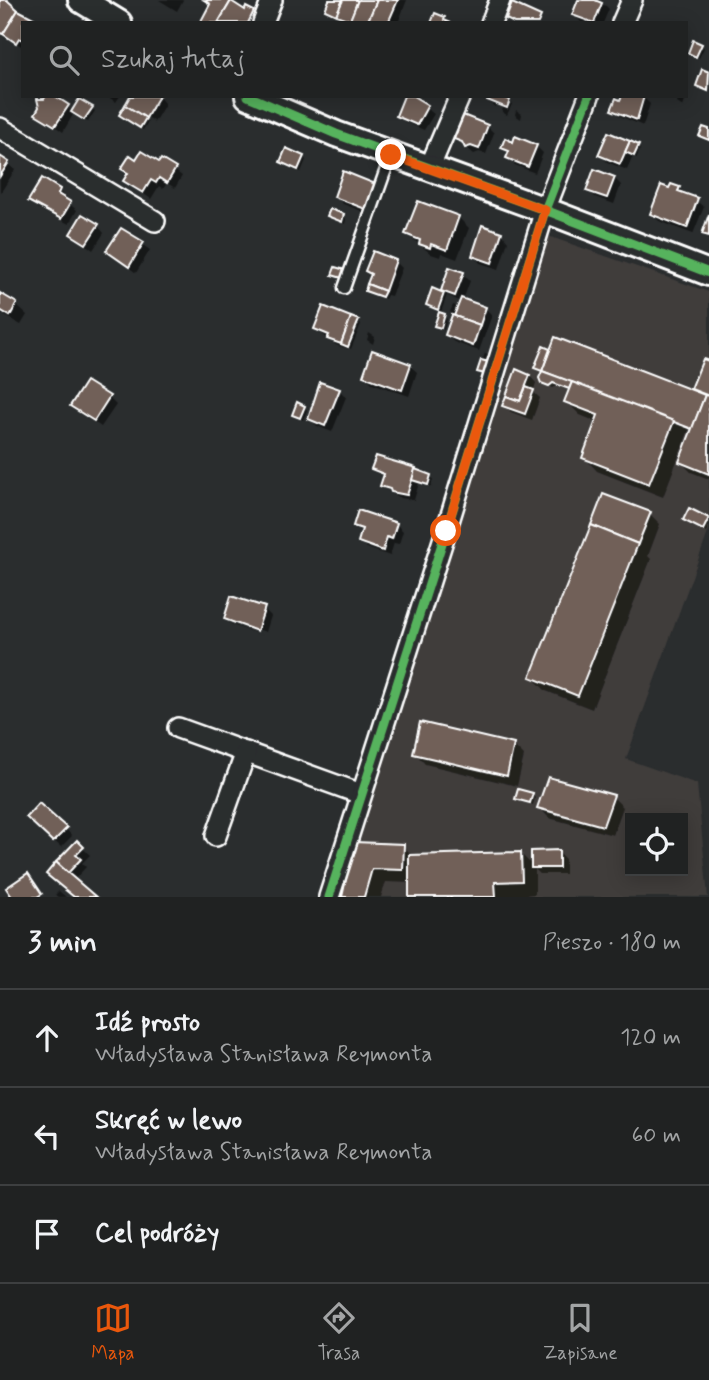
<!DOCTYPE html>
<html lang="pl">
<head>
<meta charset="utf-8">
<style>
	body { margin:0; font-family:Mynerve,sans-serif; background:#282a2a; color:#f1f3f6 }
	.controls { position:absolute; right:21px; bottom:21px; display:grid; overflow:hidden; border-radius:0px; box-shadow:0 4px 18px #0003 }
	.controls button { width:63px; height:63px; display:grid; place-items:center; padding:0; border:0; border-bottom:2px solid #3d3f40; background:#202222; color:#f1f3f6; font:35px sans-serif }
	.stop { position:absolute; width:21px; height:21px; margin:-16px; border:5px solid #ea580c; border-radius:50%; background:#fff }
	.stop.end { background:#ea580c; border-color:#fff; box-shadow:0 2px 7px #0008 }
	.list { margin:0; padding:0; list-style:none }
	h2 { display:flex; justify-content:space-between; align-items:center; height:91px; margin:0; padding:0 28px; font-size:30px }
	h2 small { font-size:23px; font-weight:400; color:#a2a4a5 }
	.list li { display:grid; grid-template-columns:46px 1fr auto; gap:21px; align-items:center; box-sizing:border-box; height:98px; padding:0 28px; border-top:2px solid #3d3f40 }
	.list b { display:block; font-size:26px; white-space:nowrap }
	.list p { margin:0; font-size:23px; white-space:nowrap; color:#a2a4a5 }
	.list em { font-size:23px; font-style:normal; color:#a2a4a5 }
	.icon { flex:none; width:38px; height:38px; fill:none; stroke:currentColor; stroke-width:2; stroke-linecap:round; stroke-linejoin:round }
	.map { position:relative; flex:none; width:709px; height:897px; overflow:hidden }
	.search { position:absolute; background:#202222; box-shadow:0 4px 18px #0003; left:21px; right:21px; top:21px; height:77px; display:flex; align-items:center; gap:18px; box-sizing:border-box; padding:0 24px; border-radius:0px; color:#a2a4a5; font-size:26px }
	.sheet { height:385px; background:#202222 }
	nav { display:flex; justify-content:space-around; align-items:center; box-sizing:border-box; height:98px; border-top:2px solid #3d3f40; background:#202222; font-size:19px; color:#a2a4a5 }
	nav a { display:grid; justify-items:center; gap:4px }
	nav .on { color:#ea580c }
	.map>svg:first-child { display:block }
	.built { fill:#3f3c3b; fill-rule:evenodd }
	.shadow { fill:#0007 }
	.building { fill:#716059; stroke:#fff; stroke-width:2 }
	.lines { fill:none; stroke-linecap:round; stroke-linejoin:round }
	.service-casing { stroke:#fff; stroke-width:15 }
	.minor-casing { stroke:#fff; stroke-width:24 }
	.tertiary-casing { stroke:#fff; stroke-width:30 }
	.service { stroke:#2a2d2e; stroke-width:10 }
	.minor { stroke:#2a2d2e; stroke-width:19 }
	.tertiary { stroke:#2a2d2e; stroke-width:24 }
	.cycleway-casing { stroke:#2a2d2e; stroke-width:13 }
	.cycleway { stroke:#56b35d; stroke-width:9 }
	.route { stroke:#ea580c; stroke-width:9 }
</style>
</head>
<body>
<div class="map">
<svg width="709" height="897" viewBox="0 0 709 897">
	<rect width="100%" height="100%" fill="#2a2d2e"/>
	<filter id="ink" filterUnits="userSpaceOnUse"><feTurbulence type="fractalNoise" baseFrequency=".0143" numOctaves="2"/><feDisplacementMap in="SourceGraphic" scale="14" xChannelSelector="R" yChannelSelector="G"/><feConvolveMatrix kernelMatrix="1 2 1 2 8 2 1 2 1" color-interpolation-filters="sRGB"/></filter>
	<g filter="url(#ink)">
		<path class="built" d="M548,236L709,292V530L626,759L697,784L708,897H329L446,531ZM630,818H683V871H630Z"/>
		<g class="shadow">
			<path d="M0,0L23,23V47L0,33Z"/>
			<path d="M159,0H183L177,11Z"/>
			<path d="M206,0H224L245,12L247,9L253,13L260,20L258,23H202L212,6Z"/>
			<path d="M330,0H407L398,23H349L327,9Z"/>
			<path d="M580,0H590L606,6L609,9L603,23L581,22L574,15Z"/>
			<path d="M701,45L704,48L699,58L690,53Z"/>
			<path d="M107,96H120L116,102Z"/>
			<path d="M132,96H158L165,104L153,124L154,121L132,108V112L148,122L143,130L121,115L126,108L132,110L127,105Z"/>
			<path d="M491,96L512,104L507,115L502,112L503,107L496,104L495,107L489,102Z"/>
			<path d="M643,97L650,104L643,126L620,116L613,109Z"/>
			<path d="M679,97L685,101L683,107L677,103Z"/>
			<path d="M67,106L73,112L92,108L95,111L88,122L74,113L63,132L37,113Z"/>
			<path d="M424,106L434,114L424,130L405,122L398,115Z"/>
			<path d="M516,110L522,114L521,119L515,115Z"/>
			<path d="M487,126L494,133L486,154L479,152L474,154L456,139Z"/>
			<path d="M536,146L543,153L535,173L515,165L508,158L510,154L503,147Z"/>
			<path d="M638,146L640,149L637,158L633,156L627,170L607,162L601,155Z"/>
			<path d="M0,157L15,170L1,192L0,191Z"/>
			<path d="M303,157L306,160L301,172L282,162Z"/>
			<path d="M162,161L182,176L175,188L167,183L163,189L159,186L151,199L125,181L129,174L124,169L160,164Z"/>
			<path d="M614,178L621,185L614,204L595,197L588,190Z"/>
			<path d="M377,186L384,193L375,216L343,204L336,197Z"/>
			<path d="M679,188L704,207L693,234L659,221L652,214L670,190Z"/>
			<path d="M59,191L66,198L64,200L77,210L69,224L37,208L30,201Z"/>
			<path d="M329,216H343L346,219L345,224Z"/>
			<path d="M458,217L469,228L457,259L441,253L440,257L431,254L407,234Z"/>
			<path d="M98,226L104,233L93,250L72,234Z"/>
			<path d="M483,228L502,234L508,241L499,269L480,263L474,256Z"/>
			<path d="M121,230L150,250L136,273L108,251Z"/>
			<path d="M395,261L402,268L391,296L387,295L385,299L370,293L367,290L372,276L367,271Z"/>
			<path d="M450,270L463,274L470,281L463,300L485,308L492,315L479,351L454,342L447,335L454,315L450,312L453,305L459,307L461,302L447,295L440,315L447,319L444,330L436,325L441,312L428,305L442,293Z"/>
			<path d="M0,295L16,305L27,315L21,325L0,313Z"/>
			<path d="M358,321L361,324L351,349L348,347V349L336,345L316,329Z"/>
			<path d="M369,333L375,337L373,344L367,340Z"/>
			<path d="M549,350L692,392L704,361L709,363V479L691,472L681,462L704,401H700L663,497L597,471L584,457L597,422L580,415L566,401L571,391L557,386L553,388L542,382L543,372L536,368Z"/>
			<path d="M373,352L410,366L417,372L409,396L372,383L365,376Z"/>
			<path d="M485,353L490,355L487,376L479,371Z"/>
			<path d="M530,376L536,383L533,392L540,398L532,420L511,412L504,405Z"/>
			<path d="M321,384L339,390L346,397L332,432L317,426L310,419Z"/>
			<path d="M109,398L116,405L101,427L72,406Z"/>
			<path d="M304,407L307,410L303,420L294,415Z"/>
			<path d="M373,469L430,476L433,479L431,487L419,483L414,500L400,498L382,485L385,477Z"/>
			<path d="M690,510L709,520L707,532L688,523Z"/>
			<path d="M650,514L660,524L648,556L651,559L592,709L546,691L532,677Z"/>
			<path d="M396,524L403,531L399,544L394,543L390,556L367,548L360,542L363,533L355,525Z"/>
			<path d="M233,598L264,609L271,616L266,632L231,620V624L264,636L232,625L226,619Z"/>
			<path d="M514,746L524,756L517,786L425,764L415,753Z"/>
			<path d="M532,795L535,798L533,805L517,798Z"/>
			<path d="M613,797L623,807L613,835L549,818L539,807Z"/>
			<path d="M35,824L66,829L72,836L61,847Z"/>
			<path d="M77,843L90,855L82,863L86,867L74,880L94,897H75L55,880Z"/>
			<path d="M355,844L403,846L413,856L521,854L533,866L558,852L565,859V874H540L535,869V894L508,897H411V883L386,882L381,897H344Z"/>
			<path d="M59,891L66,897H58L55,895Z"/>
		</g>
		<g class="building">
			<path d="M0,0H7L18,10L3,34L0,33Z"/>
			<path d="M228,0L231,1L218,23H200L210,4L204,0Z"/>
			<path d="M329,0H343L336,15L325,10Z"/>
			<path d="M343,0H358L350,20L336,15Z"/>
			<path d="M358,0H377L367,23L350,20Z"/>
			<path d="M377,0H398L388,23H367Z"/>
			<path d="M578,0H595L602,3L594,23L572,15Z"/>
			<path d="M231,1L245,10L246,7L254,11L248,23H218Z"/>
			<path d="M512,3L541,16L538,23H514L506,19Z"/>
			<path d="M18,10L43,23H23V40L19,38L16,43L3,34Z"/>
			<path d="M435,13L445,17L444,20L451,23H431Z"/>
			<path d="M693,40L702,44L696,57L688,53Z"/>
			<path d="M702,69L709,72L708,91L696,86Z"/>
			<path d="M46,96H55L69,105L55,126L35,114L39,107L37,99H44Z"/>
			<path d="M130,96H159L146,118L125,105Z"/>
			<path d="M404,96H413L428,105L417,125L396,116Z"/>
			<path d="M489,96H501L510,100L507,108L487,100Z"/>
			<path d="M622,96H644L637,120L611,110L616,98L620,100Z"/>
			<path d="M79,99L93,107L84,120L71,112Z"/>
			<path d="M125,105L146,118L140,128L119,115Z"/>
			<path d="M463,115L488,125L479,149L471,146L465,148L462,142L454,139Z"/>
			<path d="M703,127L709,129V140L699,136Z"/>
			<path d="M608,132L630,141L620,164L598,155Z"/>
			<path d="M515,136L537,145L528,167L506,158L509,151L501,148L505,138L513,142Z"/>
			<path d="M630,141L639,145L634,156L625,152Z"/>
			<path d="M286,148L304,156L298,170L280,162Z"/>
			<path d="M141,151L159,162L161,159L176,168L167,183L159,178L156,183L151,180L143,193L123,181L128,173L121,169L130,155L136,159Z"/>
			<path d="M0,156L9,162L0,176Z"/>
			<path d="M594,169L615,177L607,198L586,191Z"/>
			<path d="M343,171L378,185L368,210L334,197Z"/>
			<path d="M42,178L60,189L58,194L71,202L61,219L28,201Z"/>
			<path d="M671,184L680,187L678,191L698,198L687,228L650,214L661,185L669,188Z"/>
			<path d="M418,201L459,216L447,250L431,244L430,248L419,244L420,240L405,234Z"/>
			<path d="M330,209L344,214L342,222L327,216Z"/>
			<path d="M82,214L99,224L86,244L70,234Z"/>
			<path d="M709,214V236L702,234Z"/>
			<path d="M482,225L502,232L492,263L472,256Z"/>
			<path d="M121,228L144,242L129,267L106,251Z"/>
			<path d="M373,251L396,260L385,291L367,284L371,274L365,271Z"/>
			<path d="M335,267L345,270L342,278L332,275Z"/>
			<path d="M449,267L464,272L455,296L441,291Z"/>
			<path d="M367,284L385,291L382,297L365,291Z"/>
			<path d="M432,288L444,293L438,310L426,305Z"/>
			<path d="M0,293L17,303L10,316L0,310Z"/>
			<path d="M461,298L486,307L480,325L454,316Z"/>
			<path d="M323,306L351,317L341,344L327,339L329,335L314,329Z"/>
			<path d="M439,312L445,314L441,328L434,326Z"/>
			<path d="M452,315L480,325L473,346L445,335Z"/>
			<path d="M351,317L359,320L348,347L341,344Z"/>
			<path d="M555,337L705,395L692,429L542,371Z"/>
			<path d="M543,346L550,349L542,371L534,368Z"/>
			<path d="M372,350L411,364L402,390L363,376Z"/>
			<path d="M703,359L709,361V396L691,389Z"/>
			<path d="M481,360L489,362L485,374L477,372Z"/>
			<path d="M516,369L530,375L520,401L506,396Z"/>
			<path d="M542,371L572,382L569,389L553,383L549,386L541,383L539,378Z"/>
			<path d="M86,381L110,396L94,421L70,406Z"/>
			<path d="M320,382L340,389L325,426L308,419Z"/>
			<path d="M572,382L674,421L649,484L582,458L598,415L564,402Z"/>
			<path d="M526,387L534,390L525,414L502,406L506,396L520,401Z"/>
			<path d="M705,395L709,396V474L679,462Z"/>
			<path d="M297,402L305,406L300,418L292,415Z"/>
			<path d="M376,456L416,468L407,495L391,492L390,489L380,486L384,474L371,469Z"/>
			<path d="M415,469L431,475L428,485L412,480Z"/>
			<path d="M603,494L651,512L638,544L591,525Z"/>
			<path d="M689,508L709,518L703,530L683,520Z"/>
			<path d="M358,510L397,523L392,539L387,537L383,551L358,542L362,529L353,526Z"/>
			<path d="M591,525L638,544L578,696L530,677Z"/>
			<path d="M231,596L265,607L257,631L224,619Z"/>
			<path d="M420,722L514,744L507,776L413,754Z"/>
			<path d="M548,777L614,795L603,826L537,808Z"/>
			<path d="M518,789L533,793L530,803L515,799Z"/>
			<path d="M39,803L67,828L53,842L26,817Z"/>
			<path d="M77,840L84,847L76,855L81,859L68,873L56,862Z"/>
			<path d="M354,842L404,844L403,870L372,869L364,897H342Z"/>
			<path d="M559,850V868H531V851Z"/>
			<path d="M521,852L522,881L495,882L496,897H409V855Z"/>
			<path d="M56,862L68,873L96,897H74L46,874Z"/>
			<path d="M28,873L42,894L37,897H12L6,888Z"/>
		</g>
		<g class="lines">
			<g class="service-casing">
				<path id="service" d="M344,288L391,155"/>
			</g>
			<g class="minor-casing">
				<g id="minor">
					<path d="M263,23L272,0"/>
					<path d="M491,23L500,0"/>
					<path d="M622,23L632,0"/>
					<path d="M0,128L155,221"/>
					<path d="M429,169L460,96"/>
					<path d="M178,728L361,794"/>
					<path d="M216,836L246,752"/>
					<path d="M329,897L446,531L545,210L589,96"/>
				</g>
			</g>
			<g class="tertiary-casing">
				<g id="tertiary">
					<path d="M81,0L119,23"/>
					<path d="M248,96L336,134L545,210L709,273"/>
				</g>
			</g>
			<use href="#service" class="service"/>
			<use href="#minor" class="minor"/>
			<use href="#tertiary" class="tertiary"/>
			<g class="cycleway-casing">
				<g id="cycleway">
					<path d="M248,96L336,134L545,210L709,273"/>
					<path d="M329,897L446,531L545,210L589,96"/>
				</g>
			</g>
			<use href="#cycleway" class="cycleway"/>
		</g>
	</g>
	<g class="lines" filter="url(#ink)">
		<path class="route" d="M391,155L545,210L446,531"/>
	</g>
</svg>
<div class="controls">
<button><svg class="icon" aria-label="locate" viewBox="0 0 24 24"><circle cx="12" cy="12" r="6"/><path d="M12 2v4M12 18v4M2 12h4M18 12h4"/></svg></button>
</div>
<div class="stop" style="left:446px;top:531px"></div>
<div class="stop end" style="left:391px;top:155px"></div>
<div class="search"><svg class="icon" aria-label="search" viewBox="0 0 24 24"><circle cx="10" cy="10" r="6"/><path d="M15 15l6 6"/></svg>Szukaj tutaj</div>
</div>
<section class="sheet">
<h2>3 min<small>Pieszo · 180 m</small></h2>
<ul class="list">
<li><svg class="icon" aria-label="ahead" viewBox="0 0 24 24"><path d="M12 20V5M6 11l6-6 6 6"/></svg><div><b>Idź prosto</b><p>Władysława Stanisława Reymonta</p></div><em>120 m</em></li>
<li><svg class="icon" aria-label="left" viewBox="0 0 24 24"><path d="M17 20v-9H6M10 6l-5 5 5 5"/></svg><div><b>Skręć w lewo</b><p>Władysława Stanisława Reymonta</p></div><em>60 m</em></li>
<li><svg class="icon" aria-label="arrive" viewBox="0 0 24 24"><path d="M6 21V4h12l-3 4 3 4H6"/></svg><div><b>Cel podróży</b></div></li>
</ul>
</section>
<nav>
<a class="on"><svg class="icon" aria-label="map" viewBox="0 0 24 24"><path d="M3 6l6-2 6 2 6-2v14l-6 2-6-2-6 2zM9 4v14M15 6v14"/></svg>Mapa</a>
<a><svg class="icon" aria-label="directions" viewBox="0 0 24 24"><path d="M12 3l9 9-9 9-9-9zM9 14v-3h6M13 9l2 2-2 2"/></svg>Trasa</a>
<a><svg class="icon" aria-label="saved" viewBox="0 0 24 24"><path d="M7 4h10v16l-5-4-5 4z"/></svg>Zapisane</a>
</nav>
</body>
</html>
